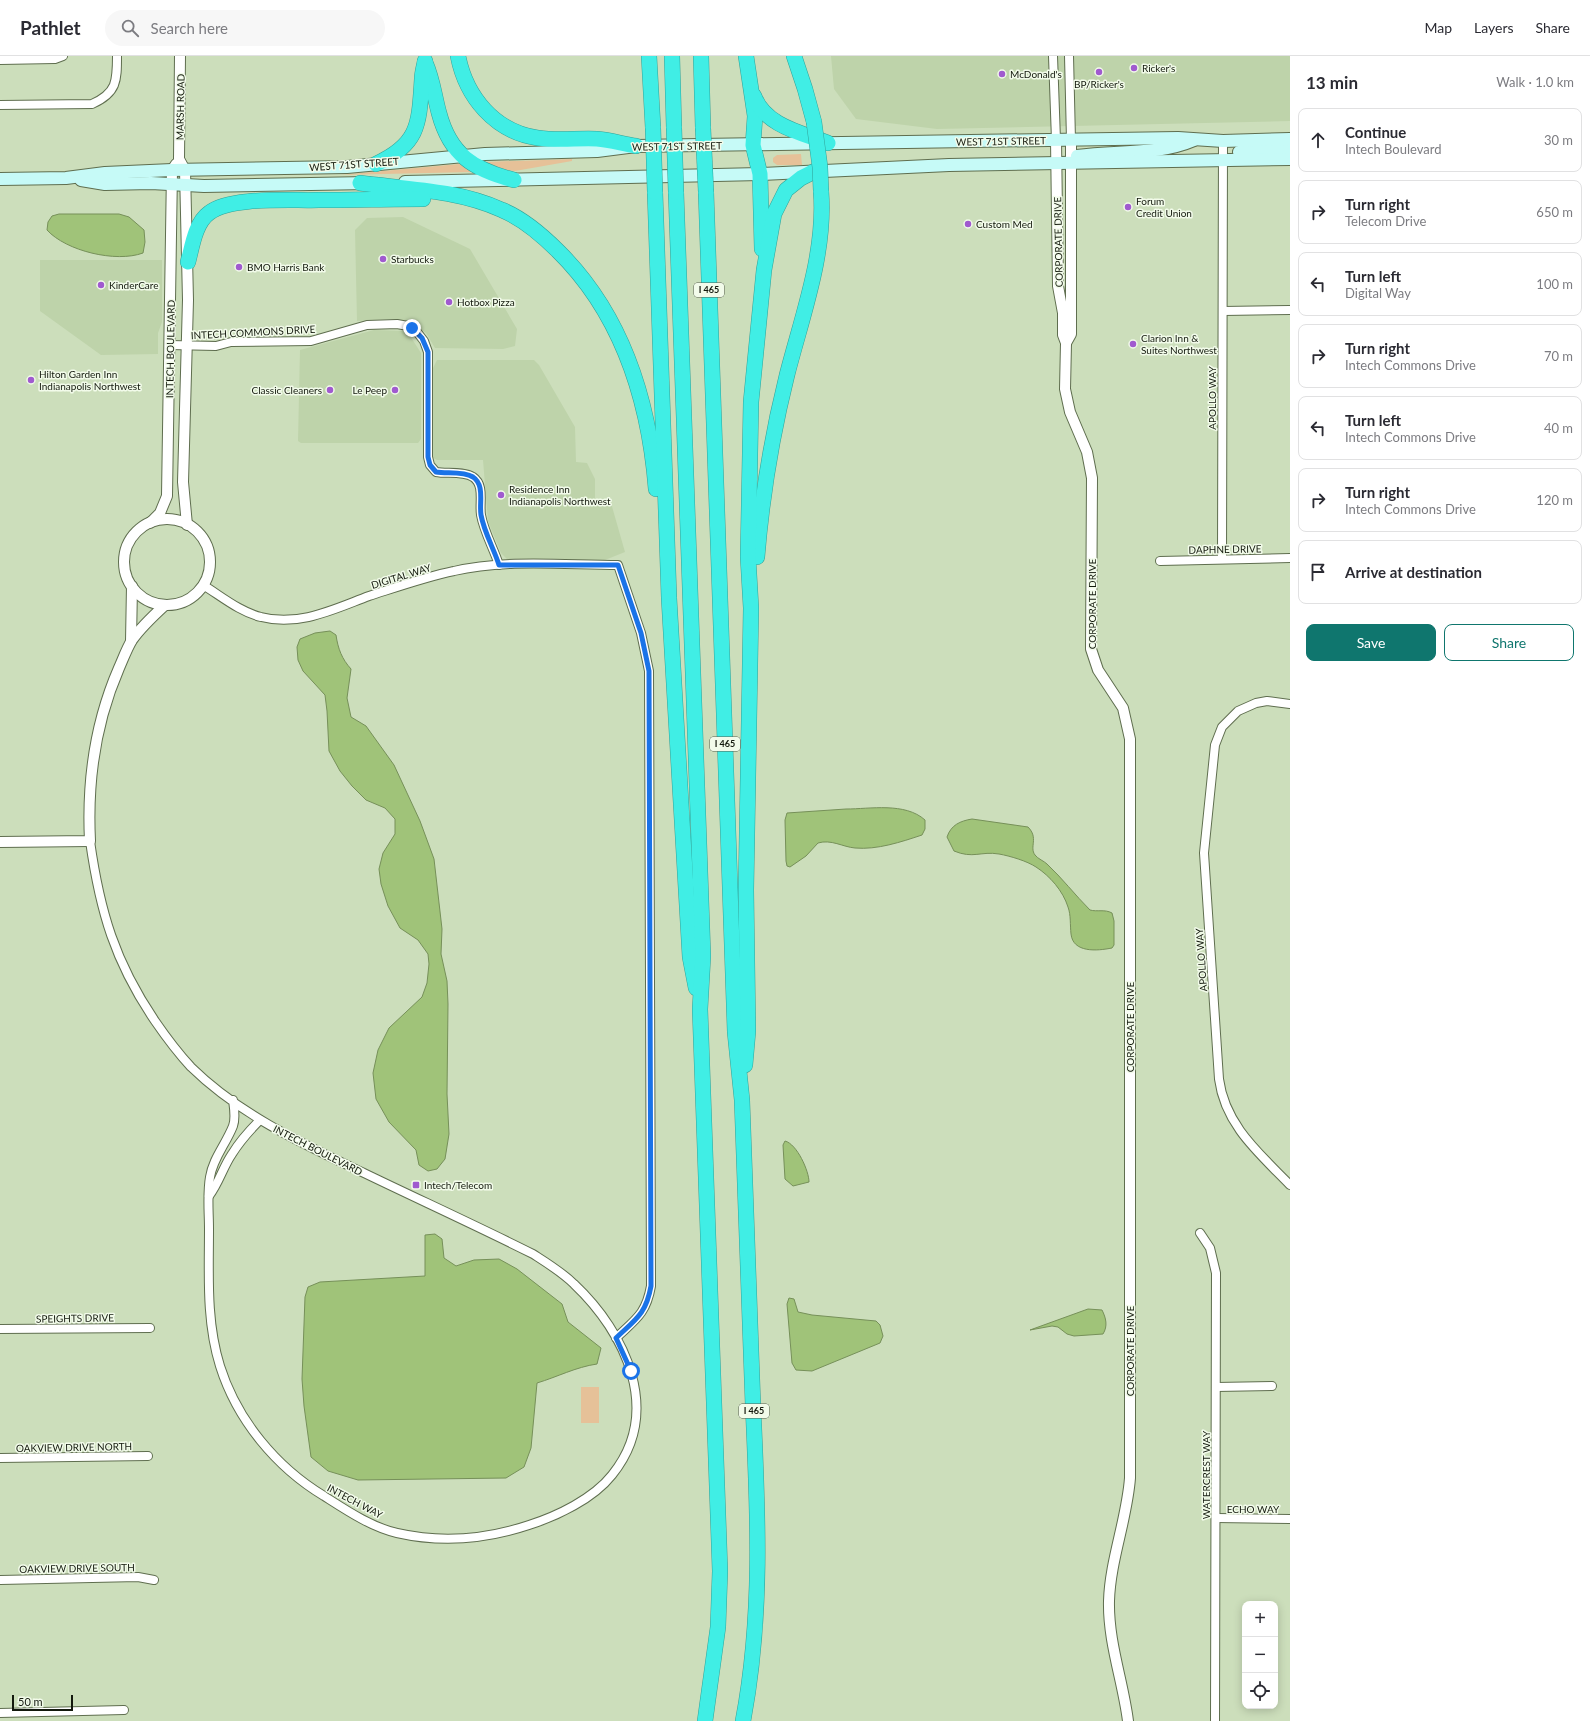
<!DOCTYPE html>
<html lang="en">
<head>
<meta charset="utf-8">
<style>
	body { margin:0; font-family:Lato,sans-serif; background:#f7f7f7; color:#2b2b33 }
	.controls { position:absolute; right:12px; bottom:12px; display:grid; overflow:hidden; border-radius:8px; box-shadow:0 2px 10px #0003 }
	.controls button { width:36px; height:36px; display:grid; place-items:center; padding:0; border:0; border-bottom:1px solid #e1e1e2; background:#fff; color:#2b2b33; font:20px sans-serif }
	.scale { position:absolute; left:12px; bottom:10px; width:61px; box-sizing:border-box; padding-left:4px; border:2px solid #13190d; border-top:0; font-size:11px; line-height:14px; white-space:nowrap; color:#13190d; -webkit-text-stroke:3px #f2fbea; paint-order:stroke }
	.stop { position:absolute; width:12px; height:12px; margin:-9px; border:3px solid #1a73e8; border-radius:50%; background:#fff }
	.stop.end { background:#1a73e8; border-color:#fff; box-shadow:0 1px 4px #0008 }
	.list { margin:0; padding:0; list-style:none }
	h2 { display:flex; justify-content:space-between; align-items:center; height:52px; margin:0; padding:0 16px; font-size:17px }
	h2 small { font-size:13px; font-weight:400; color:#7c7c81 }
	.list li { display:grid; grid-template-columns:26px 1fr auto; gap:12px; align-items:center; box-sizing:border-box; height:64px; margin:0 8px 8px; padding:0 8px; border:1px solid #e1e1e2; border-radius:8px }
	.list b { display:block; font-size:15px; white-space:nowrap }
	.list p { margin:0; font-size:13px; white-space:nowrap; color:#7c7c81 }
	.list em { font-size:13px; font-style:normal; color:#7c7c81 }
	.actions { display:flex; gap:8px; padding:12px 16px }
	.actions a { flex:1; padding:9px 0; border:1px solid #0f766e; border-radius:8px; text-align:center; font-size:14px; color:#0f766e }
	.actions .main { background:#0f766e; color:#fff }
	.icon { flex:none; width:22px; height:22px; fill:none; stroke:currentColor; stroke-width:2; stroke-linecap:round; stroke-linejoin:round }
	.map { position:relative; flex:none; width:1290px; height:1665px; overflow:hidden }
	header { display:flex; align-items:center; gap:24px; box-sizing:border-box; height:56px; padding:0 20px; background:#fff; border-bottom:1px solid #e1e1e2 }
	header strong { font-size:19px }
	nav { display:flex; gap:22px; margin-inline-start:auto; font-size:14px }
	.search { width:280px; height:36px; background:#f7f7f7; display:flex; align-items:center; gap:10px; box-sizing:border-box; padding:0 14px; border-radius:22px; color:#7c7c81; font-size:15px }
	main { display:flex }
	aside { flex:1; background:#fff }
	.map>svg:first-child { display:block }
	.built { fill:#bed3aa }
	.green { fill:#e6c198 }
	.water { fill:#a0c379; stroke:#769059 }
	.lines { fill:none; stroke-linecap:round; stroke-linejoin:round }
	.minor-casing { stroke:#5f6e4f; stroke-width:10 }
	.tertiary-casing { stroke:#5f6e4f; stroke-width:12 }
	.secondary-casing { stroke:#5f6e4f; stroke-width:14 }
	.motorway-casing { stroke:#30a399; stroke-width:16 }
	.minor { stroke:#fff; stroke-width:8 }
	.tertiary { stroke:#fff; stroke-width:10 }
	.secondary { stroke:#c6faf7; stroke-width:12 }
	.motorway { stroke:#40eee5; stroke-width:15 }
	.motorway-bridge-casing { stroke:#30a399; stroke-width:16; stroke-linecap:butt }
	.motorway-bridge { stroke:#40eee5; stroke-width:15 }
	.route { stroke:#1a73e8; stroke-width:5 }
	.poi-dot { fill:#a05acf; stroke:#f2fbea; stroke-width:1.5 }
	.labels { text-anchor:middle; stroke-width:3; stroke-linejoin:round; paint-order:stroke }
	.shield { fill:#f2fbea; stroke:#565d4f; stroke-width:1 }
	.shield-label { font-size:9px; font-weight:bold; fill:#13190d }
	.poi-label { font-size:10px; fill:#13190d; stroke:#f2fbea; text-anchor:start }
	.street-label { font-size:10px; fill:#13190d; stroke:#f2fbea }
</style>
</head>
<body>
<header>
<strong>Pathlet</strong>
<div class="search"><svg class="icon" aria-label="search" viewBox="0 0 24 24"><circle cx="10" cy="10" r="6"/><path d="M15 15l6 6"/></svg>Search here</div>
<nav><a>Map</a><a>Layers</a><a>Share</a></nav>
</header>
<main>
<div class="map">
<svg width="1290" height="1665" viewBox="0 0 1290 1665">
	<rect width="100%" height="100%" fill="#ccdebb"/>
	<g class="built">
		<path d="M831,0H1290V65L937,73L856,63L834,33Z"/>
		<path d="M403,161L470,193L517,273L515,290L503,293L435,292L426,277L415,269L391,263L357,265L355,174L367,162Z"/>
		<path d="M40,204H162V266L158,277V298L101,299L40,255Z"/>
		<path d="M374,274L404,275L412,283L421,297V383L418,387H301L298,385L300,294Z"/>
		<path d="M437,304H534L539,309L575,371L576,406L587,407L595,423V445L611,447L625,496L605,504L507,503L501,497L488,465L483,404H437L432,401L433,312Z"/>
	</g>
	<g class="green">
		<path d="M801,98L802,109H777L773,106V102L777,99Z"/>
		<path d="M572,103V105L515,115L498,113L483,106Z"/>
		<path d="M459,108H462L472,116L340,119Z"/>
		<rect x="581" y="1331" width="18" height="36"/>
	</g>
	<g class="water">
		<path d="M59,158H119L129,161L144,174L145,186L143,197C116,207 66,195 47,174L48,166L52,160Z"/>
		<path d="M330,575L336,579C338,593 342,603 351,613L347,642L351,661L366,670L394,709L420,765L434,803L442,873L441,898L447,925L448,948L447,1038L449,1078L445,1103L437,1113L428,1115L419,1109L416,1094L389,1066L376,1043L373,1017L378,994L389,972L422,941L427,927L429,908L428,898L418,884L400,872L388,850L381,828L379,813L383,797L395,778V763L385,752L366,744L352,730L340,715L329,695L327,655L325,639L303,615L298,604L297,591L300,583L315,577Z"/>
		<path d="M846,753C870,753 905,746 925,764V773L922,779C901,786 877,794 855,792C843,791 831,783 818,787L806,800L790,811L787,810L786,805L785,764L787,757Z"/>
		<path d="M972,763L1028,771C1039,782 1029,791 1035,799C1038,803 1044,805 1047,808C1062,822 1075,839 1090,854C1097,856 1105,853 1112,857L1114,865V889L1112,892C1097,895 1073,897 1071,878C1070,869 1071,859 1068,851C1063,835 1050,820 1036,811C1027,805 1010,800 999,798C981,795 973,803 954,795L947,781C951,769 960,765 972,763Z"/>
		<path d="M785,1085C797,1088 809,1115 809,1126L793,1130L785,1123L783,1089Z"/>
		<path d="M435,1178L442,1183L444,1202L456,1210L474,1204L499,1203L517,1213L562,1248L568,1266L601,1292L597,1308C576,1311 557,1321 537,1327L531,1392L524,1411L506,1422L358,1424L328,1415L311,1401L304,1350L302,1323L305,1241L308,1231L320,1226L425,1220V1179Z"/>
		<path d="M789,1242L794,1243L798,1256L812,1259L876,1265L880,1269L883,1280L880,1287L812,1315L796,1314L792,1307L787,1248Z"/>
		<path d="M1088,1253L1102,1254C1106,1262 1108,1270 1103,1278L1074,1280L1067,1278L1058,1271L1052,1270L1030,1274Z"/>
	</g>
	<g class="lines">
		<g class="minor-casing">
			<g id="minor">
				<path d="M1053,0L1056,84"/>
				<path d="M1069,0L1071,84"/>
				<path d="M0,4L55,3L63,0"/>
				<path d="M0,49L92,48C117,37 117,25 117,0"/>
				<path d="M1223,255L1290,254"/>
				<path d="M170,289L216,290L231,286L311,285L367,269L397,268L408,270L417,276L424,285L428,296V401L430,409L436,416C446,418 463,415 473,421C485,429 479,447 481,459C484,476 494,493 499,509"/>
				<path d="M1222,503L1223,85"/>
				<path d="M1160,505L1290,502"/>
				<path d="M203,529C221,540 240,556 261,561C299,571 334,553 369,540C397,531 425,521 454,515C505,503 565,509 618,509L641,577L649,615L651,1230C646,1258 636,1263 616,1282"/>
				<path d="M1290,648L1267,645L1256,647L1238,655L1222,671L1215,689L1204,797L1219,1023C1225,1069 1259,1097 1290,1129"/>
				<path d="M90,785C100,856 115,906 155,965C166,981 178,997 191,1011C240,1059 303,1088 364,1117C420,1144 477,1170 533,1198C547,1207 562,1216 574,1228C626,1277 663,1356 612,1419C593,1443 557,1460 529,1469C487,1483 441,1487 397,1477C371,1471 346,1454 324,1440C276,1411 237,1364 220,1310C206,1265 209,1219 209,1173C209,1156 207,1138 210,1121C213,1102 226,1088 233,1070C236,1062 234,1052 233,1044"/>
				<path d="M209,1140C219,1127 223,1111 232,1098C240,1085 250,1074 260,1064"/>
				<path d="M1200,1177L1210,1192L1216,1217L1215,1665"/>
				<path d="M0,1273L150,1272"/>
				<path d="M1216,1331L1272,1330"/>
				<path d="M0,1402L148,1400"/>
				<path d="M1216,1462L1290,1463"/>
				<path d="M0,1524L138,1521L154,1524"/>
				<path d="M0,1657L124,1654"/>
			</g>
		</g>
		<g class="tertiary-casing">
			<g id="tertiary">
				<path d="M180,0L179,103L185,114L188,244L183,426L187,469"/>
				<path d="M1056,84L1058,230L1063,257V279L1066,287L1065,333L1070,356L1087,396L1092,422L1091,593L1098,614L1123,652L1130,683V1422C1127,1463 1110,1505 1109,1545C1108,1586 1123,1625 1128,1665"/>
				<path d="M1066,287L1071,278V84"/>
				<circle cx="167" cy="506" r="43"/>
				<path d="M150,467L160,457L167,440L172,114L176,108"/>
				<path d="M131,585L132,530"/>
				<path d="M0,786L90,785C87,725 95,667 119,612C123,603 127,592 132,584C141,571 153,560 165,549"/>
			</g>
		</g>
		<g class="secondary-casing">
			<g id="secondary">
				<path d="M1239,96L1290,92"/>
				<path d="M1077,100C1116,94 1157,100 1194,84"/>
				<path d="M0,123L66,122L105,117L172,114L347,111L485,98L597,95L636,90L1178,82L1223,85L1290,83"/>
				<path d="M81,124L105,128L151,127L204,130L368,127"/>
				<path d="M405,126L760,118L949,109L1290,103"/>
			</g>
		</g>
		<g class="motorway-casing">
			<g id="motorway">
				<path d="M458,0C466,41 495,76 538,82C558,85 578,82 597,83C610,84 623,88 636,90"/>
				<path d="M649,0L653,72"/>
				<path d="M672,0L674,72"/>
				<path d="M701,0L703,72"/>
				<path d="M746,0L755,60L753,89L760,118L762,193"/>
				<path d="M794,0L805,33L814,66"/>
				<path d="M425,6C433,24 434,39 439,57C450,99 474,114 514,124"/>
				<path d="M754,40C765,70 802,77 828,87"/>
				<path d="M376,108C420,88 419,67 422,23C422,17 424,11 425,5"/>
				<path d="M360,127C408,133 458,134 502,154C524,163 542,179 558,195C622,258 649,345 656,433"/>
				<path d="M655,136L669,542L690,901L696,932"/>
				<path d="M676,136L703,900L700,953L720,1515L718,1571L705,1665"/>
				<path d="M706,136L735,976L742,1044C746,1146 750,1248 753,1350C758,1456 763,1560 743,1665"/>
				<path d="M188,206C192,191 195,167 209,157C230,140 292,145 319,144C354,144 388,143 423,143"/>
				<path d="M757,501C762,440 772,379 787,319C802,260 826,197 821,135"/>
				<path d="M745,1009L748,975L746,834L751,552L748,501L751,346L764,214L774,158L786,134L801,122L815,115"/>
			</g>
		</g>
		<use href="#minor" class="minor"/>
		<use href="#tertiary" class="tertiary"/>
		<use href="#secondary" class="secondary"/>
		<use href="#motorway" class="motorway"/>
		<g class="motorway-bridge-casing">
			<g id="motorway-bridge">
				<path d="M814,66L820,111L821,135"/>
				<path d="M653,72L655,136"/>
				<path d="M674,72L676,136"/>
				<path d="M703,72L706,136"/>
			</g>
		</g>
		<use href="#motorway-bridge" class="motorway-bridge"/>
	</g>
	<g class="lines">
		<path class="route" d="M412,272L422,282L428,296V401L430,409L436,416C446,418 463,415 473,421C485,429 479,447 481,459C484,476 494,493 499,509H618L641,577L649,615L651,1230C646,1258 636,1263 616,1282L631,1315"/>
	</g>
	<g class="poi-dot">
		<circle cx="1134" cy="12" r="4"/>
		<circle cx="1099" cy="16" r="4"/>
		<circle cx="1002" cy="18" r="4"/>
		<circle cx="1128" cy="151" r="4"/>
		<circle cx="968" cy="168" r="4"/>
		<circle cx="383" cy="203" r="4"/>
		<circle cx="239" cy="211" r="4"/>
		<circle cx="101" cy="229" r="4"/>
		<circle cx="449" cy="246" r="4"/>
		<circle cx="1133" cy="288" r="4"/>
		<circle cx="31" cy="324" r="4"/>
		<circle cx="330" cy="334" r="4"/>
		<circle cx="395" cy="334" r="4"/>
		<circle cx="501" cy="439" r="4"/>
		<rect x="412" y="1125" width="8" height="8" rx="2"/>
	</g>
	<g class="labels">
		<g class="shield">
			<rect x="694" y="227" width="30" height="14" rx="3"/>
			<rect x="710" y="681" width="30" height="14" rx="3"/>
			<rect x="739" y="1348" width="30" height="14" rx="3"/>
		</g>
		<g class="shield-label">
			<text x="709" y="237">I 465</text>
			<text x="725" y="691">I 465</text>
			<text x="754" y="1358">I 465</text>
		</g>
		<g class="poi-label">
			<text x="1142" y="16">Ricker's</text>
			<text x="1010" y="22">McDonald's</text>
			<text x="1099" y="32" text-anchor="middle">BP/Ricker's</text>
			<text x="1136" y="149">Forum<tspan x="1136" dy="12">Credit Union</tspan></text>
			<text x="976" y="172">Custom Med</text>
			<text x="391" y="207">Starbucks</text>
			<text x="247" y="215">BMO Harris Bank</text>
			<text x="109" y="233">KinderCare</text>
			<text x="457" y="250">Hotbox Pizza</text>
			<text x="1141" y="286">Clarion Inn &amp;<tspan x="1141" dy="12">Suites Northwest</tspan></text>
			<text x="39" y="322">Hilton Garden Inn<tspan x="39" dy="12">Indianapolis Northwest</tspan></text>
			<text x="322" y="338" text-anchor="end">Classic Cleaners</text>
			<text x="387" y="338" text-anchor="end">Le Peep</text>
			<text x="509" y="437">Residence Inn<tspan x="509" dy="12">Indianapolis Northwest</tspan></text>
			<text x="424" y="1133">Intech/Telecom</text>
		</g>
		<g class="street-label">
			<text transform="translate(180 51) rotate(-89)" y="4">MARSH ROAD</text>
			<text transform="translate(1001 85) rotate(-1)" y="4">WEST 71ST STREET</text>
			<text transform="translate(677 90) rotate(-1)" y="4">WEST 71ST STREET</text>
			<text transform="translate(354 108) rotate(-4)" y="4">WEST 71ST STREET</text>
			<text transform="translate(1058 186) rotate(-91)" y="4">CORPORATE DRIVE</text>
			<text transform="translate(253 276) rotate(-3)" y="4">INTECH COMMONS DRIVE</text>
			<text transform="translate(170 293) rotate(-89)" y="4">INTECH BOULEVARD</text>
			<text transform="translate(1212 342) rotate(-90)" y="4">APOLLO WAY</text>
			<text transform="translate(1225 493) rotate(-1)" y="4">DAPHNE DRIVE</text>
			<text transform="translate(401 520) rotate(-17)" y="4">DIGITAL WAY</text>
			<text transform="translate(1092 548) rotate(-90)" y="4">CORPORATE DRIVE</text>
			<text transform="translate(1201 904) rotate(-94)" y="4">APOLLO WAY</text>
			<text transform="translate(1130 971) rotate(-90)" y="4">CORPORATE DRIVE</text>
			<text transform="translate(318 1094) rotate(27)" y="4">INTECH BOULEVARD</text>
			<text transform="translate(75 1262) rotate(-1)" y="4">SPEIGHTS DRIVE</text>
			<text transform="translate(1130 1295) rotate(-90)" y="4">CORPORATE DRIVE</text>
			<text transform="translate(74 1391) rotate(-1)" y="4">OAKVIEW DRIVE NORTH</text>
			<text transform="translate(1206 1419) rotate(-90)" y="4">WATERCREST WAY</text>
			<text transform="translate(355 1445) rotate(28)" y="4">INTECH WAY</text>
			<text x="1253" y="1457">ECHO WAY</text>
			<text transform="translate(77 1512) rotate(-1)" y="4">OAKVIEW DRIVE SOUTH</text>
		</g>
	</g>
</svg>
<div class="controls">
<button>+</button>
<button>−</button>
<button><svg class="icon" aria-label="locate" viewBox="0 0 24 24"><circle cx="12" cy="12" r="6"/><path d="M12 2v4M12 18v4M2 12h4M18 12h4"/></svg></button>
</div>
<div class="scale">50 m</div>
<div class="stop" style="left:631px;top:1315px"></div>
<div class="stop end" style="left:412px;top:272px"></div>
</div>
<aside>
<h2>13 min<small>Walk · 1.0 km</small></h2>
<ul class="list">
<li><svg class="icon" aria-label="ahead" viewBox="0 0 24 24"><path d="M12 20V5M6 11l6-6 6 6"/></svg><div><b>Continue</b><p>Intech Boulevard</p></div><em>30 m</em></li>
<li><svg class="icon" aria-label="right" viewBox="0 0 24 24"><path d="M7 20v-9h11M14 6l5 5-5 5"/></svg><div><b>Turn right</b><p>Telecom Drive</p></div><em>650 m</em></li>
<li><svg class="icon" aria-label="left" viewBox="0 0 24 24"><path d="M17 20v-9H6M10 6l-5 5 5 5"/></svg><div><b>Turn left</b><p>Digital Way</p></div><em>100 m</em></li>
<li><svg class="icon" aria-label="right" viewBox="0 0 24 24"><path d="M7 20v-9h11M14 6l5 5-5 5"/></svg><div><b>Turn right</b><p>Intech Commons Drive</p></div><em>70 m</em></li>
<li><svg class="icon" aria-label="left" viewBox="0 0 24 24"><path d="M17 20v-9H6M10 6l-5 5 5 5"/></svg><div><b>Turn left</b><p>Intech Commons Drive</p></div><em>40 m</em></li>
<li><svg class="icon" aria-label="right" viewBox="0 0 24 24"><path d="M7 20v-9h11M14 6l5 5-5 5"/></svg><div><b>Turn right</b><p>Intech Commons Drive</p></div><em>120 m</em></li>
<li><svg class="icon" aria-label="arrive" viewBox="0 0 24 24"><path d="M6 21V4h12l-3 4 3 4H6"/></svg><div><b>Arrive at destination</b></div></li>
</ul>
<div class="actions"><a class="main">Save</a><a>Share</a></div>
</aside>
</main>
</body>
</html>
